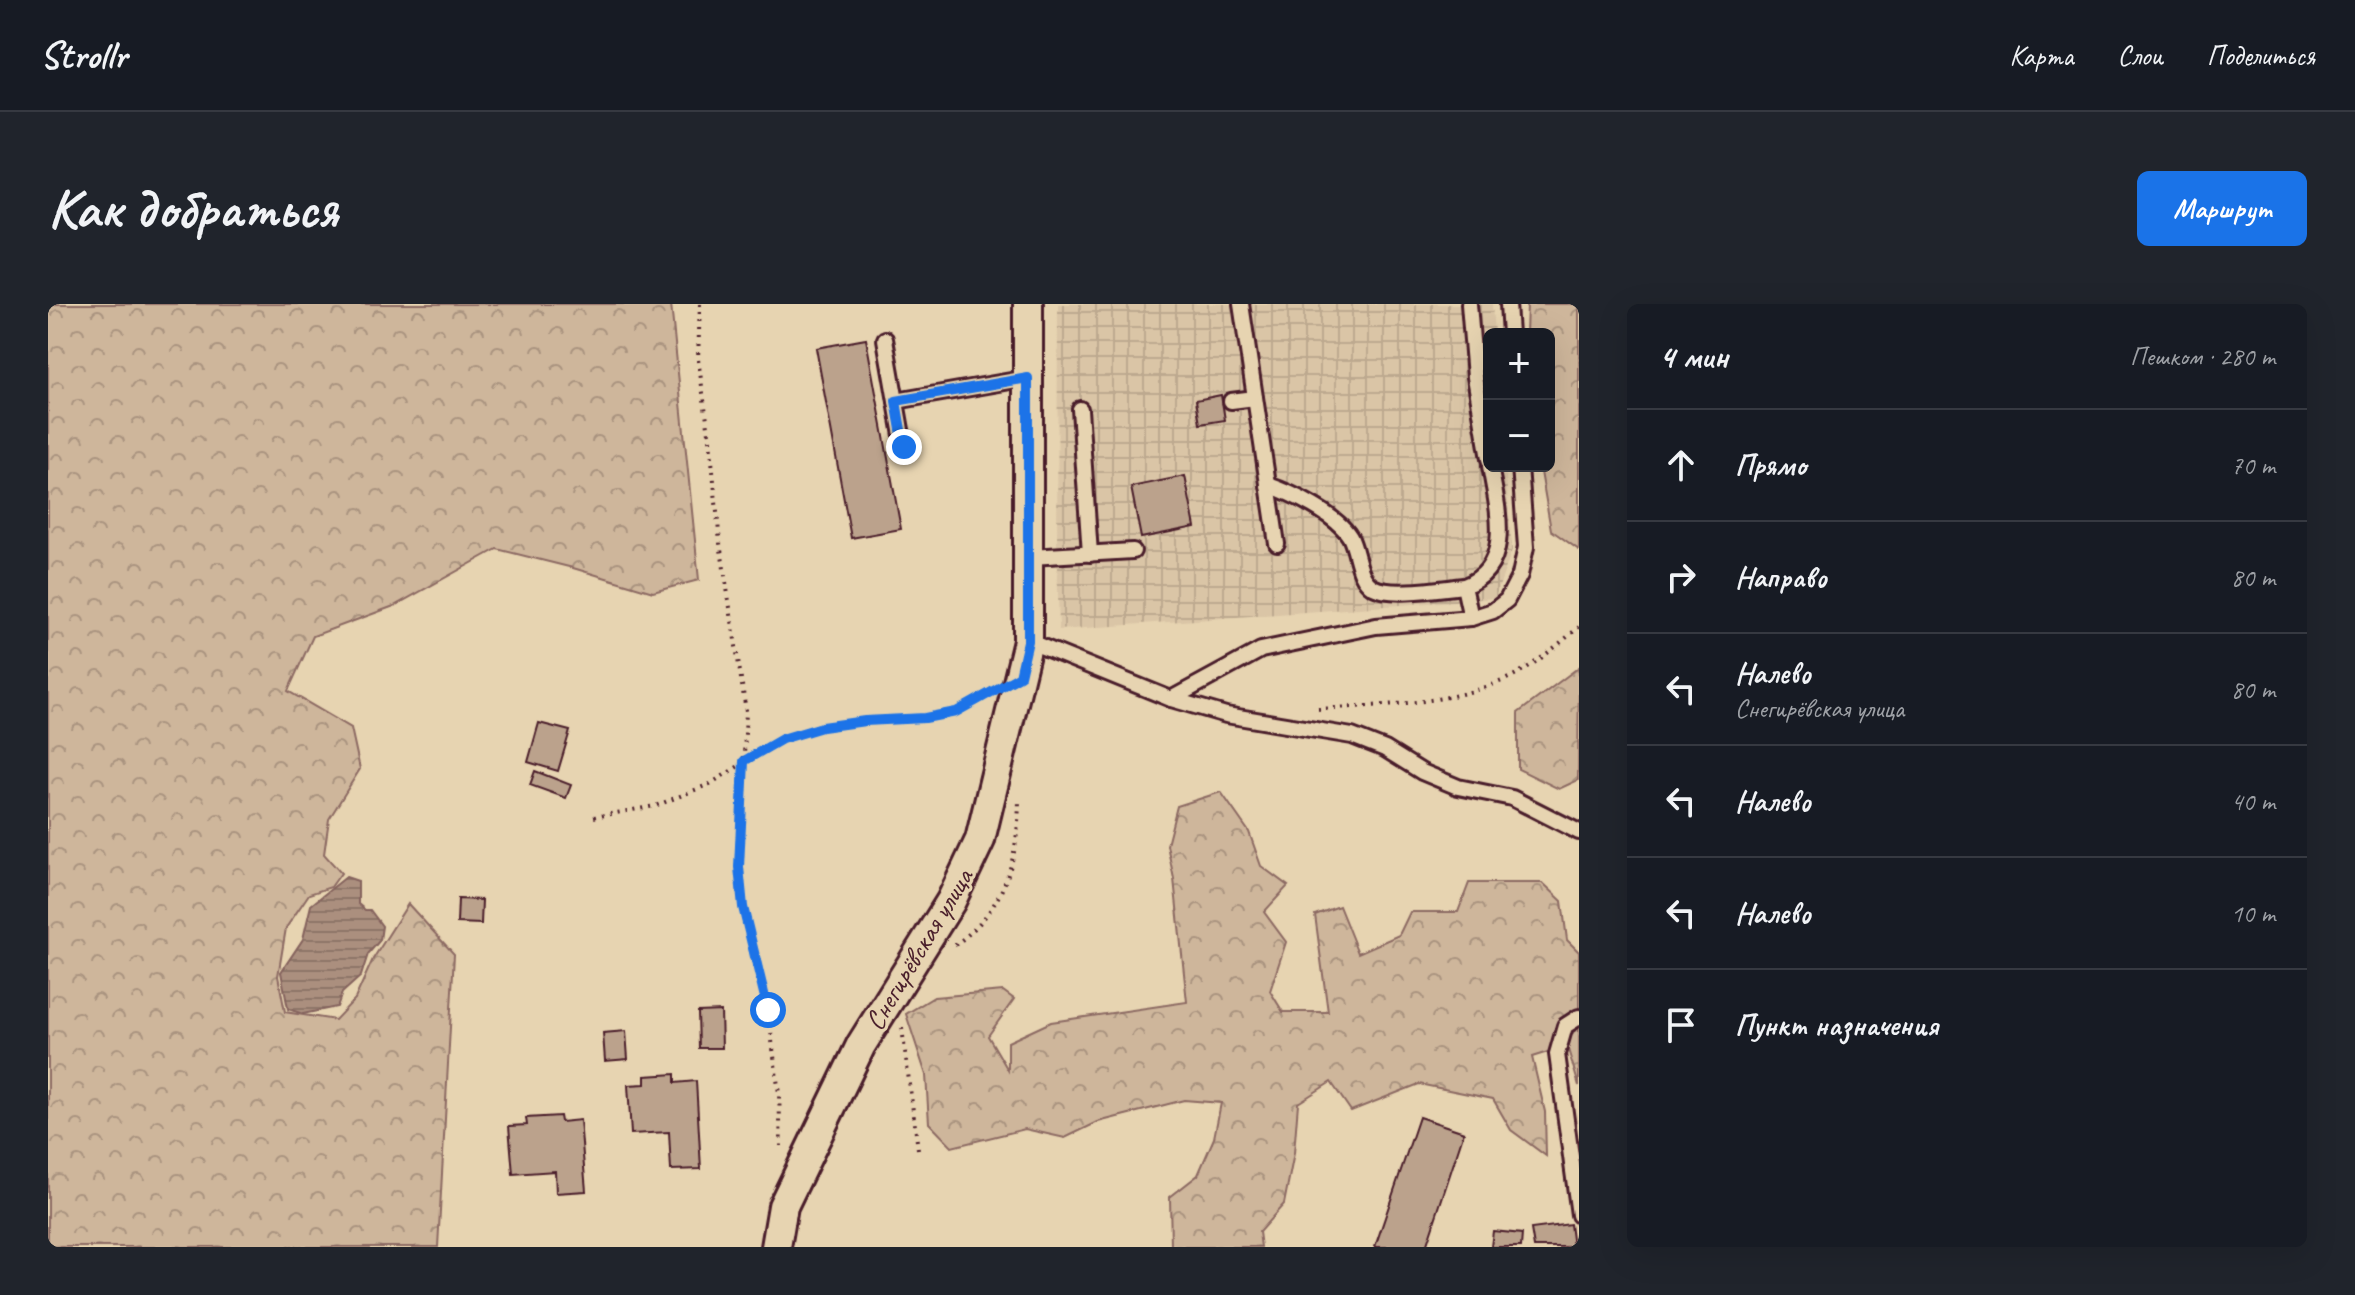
<!DOCTYPE html>
<html lang="ru">
<head>
<meta charset="utf-8">
<style>
	body { margin:0; font-family:Caveat,sans-serif; background:#20242c; color:#f1f3f6 }
	.controls { position:absolute; right:24px; top:24px; display:grid; overflow:hidden; border-radius:12px; box-shadow:0 8px 32px #0002 }
	.controls button { width:72px; height:72px; display:grid; place-items:center; padding:0; border:0; border-bottom:2px solid #363941; background:#171b24; color:#f1f3f6; font:40px sans-serif }
	.stop { position:absolute; width:24px; height:24px; margin:-18px; border:6px solid #1a73e8; border-radius:50%; background:#fff }
	.stop.end { background:#1a73e8; border-color:#fff; box-shadow:0 2px 8px #0008 }
	.list { margin:0; padding:0; list-style:none }
	h2 { display:flex; justify-content:space-between; align-items:center; height:104px; margin:0; padding:0 32px; font-size:34px }
	h2 small { font-size:26px; font-weight:400; color:#9ea1a6 }
	.list li { display:grid; grid-template-columns:52px 1fr auto; gap:24px; align-items:center; box-sizing:border-box; height:112px; padding:0 32px; border-top:2px solid #363941 }
	.list b { display:block; font-size:30px; white-space:nowrap }
	.list p { margin:0; font-size:26px; white-space:nowrap; color:#9ea1a6 }
	.list em { font-size:26px; font-style:normal; color:#9ea1a6 }
	.icon { flex:none; width:44px; height:44px; fill:none; stroke:currentColor; stroke-width:2; stroke-linecap:round; stroke-linejoin:round }
	.map { position:relative; flex:none; width:1531px; height:943px; overflow:hidden; border-radius:12px }
	header { display:flex; align-items:center; gap:48px; box-sizing:border-box; height:112px; padding:0 40px; background:#171b24; border-bottom:2px solid #363941 }
	header strong { font-size:38px }
	nav { display:flex; gap:44px; margin-inline-start:auto; font-size:28px }
	.intro { display:flex; align-items:center; justify-content:space-between; box-sizing:border-box; height:192px; padding:0 48px }
	h1 { margin:0; font-size:56px }
	.button { padding:20px 36px; border-radius:12px; background:#1a73e8; color:#fff; font-size:28px; font-weight:700 }
	main { display:flex; gap:48px; padding:0 48px }
	aside { flex:1; background:#171b24; border-radius:12px; box-shadow:0 8px 32px #0002 }
	.map>svg:first-child { display:block }
	.industrial { fill:url(#industrial-grid) }
	.forest { fill:url(#forest-crowns); stroke:#8c6a63; stroke-width:2 }
	.water { fill:url(#water-rules); stroke:#84625d; stroke-width:2 }
	.building { fill:#bba28c; stroke:#4a1f2b; stroke-width:2 }
	.lines { fill:none; stroke-linecap:round; stroke-linejoin:round }
	.lane-casing { stroke:#4a1f2b; stroke-width:20 }
	.street-casing { stroke:#4a1f2b; stroke-width:34 }
	.path { stroke:#4a1f2b; stroke-width:4; stroke-dasharray:2 6; stroke-linecap:butt }
	.lane { stroke:#e7d4b1; stroke-width:14 }
	.street { stroke:#e7d4b1; stroke-width:28 }
	.route { stroke:#1a73e8; stroke-width:10 }
	.labels { text-anchor:middle; stroke-width:6; stroke-linejoin:round; paint-order:stroke }
	.street-label { font-size:28px; fill:#4a1f2b; stroke:#e7d4b1 }
</style>
</head>
<body>
<header>
<strong>Strollr</strong>
<nav><a>Карта</a><a>Слои</a><a>Поделиться</a></nav>
</header>
<div class="intro"><h1>Как добраться</h1><a class="button">Маршрут</a></div>
<main>
<div class="map">
<svg width="1531" height="943" viewBox="0 0 1531 943">
	<defs>
		<pattern id="industrial-grid" width="8" height="8" patternUnits="userSpaceOnUse" patternTransform="scale(2)"><rect width="8" height="8" fill="#dac5a6"/><path d="M0 4h8M4 0v8" fill="none" stroke="#bda98f"/></pattern>
		<pattern id="forest-crowns" width="20" height="18" patternUnits="userSpaceOnUse" patternTransform="scale(2)"><rect width="20" height="18" fill="#ceb69b"/><path d="M2 6a3 3 0 1 1 6 0M12 15a3 3 0 1 1 6 0" fill="none" stroke="#a9937f"/></pattern>
		<pattern id="water-rules" width="6" height="5" patternUnits="userSpaceOnUse" patternTransform="scale(2)"><rect width="6" height="5" fill="#ab8f7e"/><path d="M0 2.5h6" fill="none" stroke="#8d7467"/></pattern>
	</defs>
	<rect width="100%" height="100%" fill="#e7d4b1"/>
	<filter id="ink" filterUnits="userSpaceOnUse"><feTurbulence type="fractalNoise" baseFrequency=".0125" numOctaves="2"/><feDisplacementMap in="SourceGraphic" scale="16" xChannelSelector="R" yChannelSelector="G"/><feConvolveMatrix kernelMatrix="1 2 1 2 8 2 1 2 1" color-interpolation-filters="sRGB"/></filter>
	<g filter="url(#ink)">
		<path class="industrial" d="M1010,0H1444L1446,30H1441V162H1457L1464,246L1447,294L1011,326L1009,253Z"/>
		<g class="forest">
			<path d="M0,0H623L651,276L605,288L525,264L449,245L346,302L265,332L240,387L303,424L312,465L281,515L276,550L293,569L283,583L261,590L238,624L230,672L237,708L287,716L307,695L325,655L360,600L406,650L390,943H0Z"/>
			<path d="M1479,0H1531V246L1503,226L1492,162H1501V30H1478Z"/>
			<path d="M1531,363L1530,476L1511,485L1470,465V409Z"/>
			<path d="M1173,488L1201,528L1213,562L1240,582L1216,608L1238,638L1222,687L1235,708H1280L1267,611L1291,602L1310,649L1351,631L1362,608H1410L1421,579H1495L1514,597L1519,636L1531,648V782L1519,742L1484,753L1497,808L1498,852L1463,826L1445,795L1371,780L1303,807L1283,778L1250,799L1246,849L1236,900L1211,928L1213,943H1123L1122,893L1150,871L1166,834L1173,799L1136,796L1050,818L1017,834L977,825L904,843L881,819L878,771L858,710L886,693L955,687L966,695L940,732L960,766V738L1003,718L1139,698L1126,575L1119,541L1129,502Z"/>
		</g>
		<path class="water" d="M298,573L310,577V600L317,606H322L334,622L332,636L320,650L313,672L294,689L289,703L255,710L240,705L233,668L255,635L263,601Z"/>
		<g class="building">
			<path d="M818,35L853,225L803,234L768,44Z"/>
			<path d="M1173,91L1177,116L1152,120L1148,96Z"/>
			<path d="M1137,172L1147,223L1093,234L1083,183Z"/>
			<path d="M491,419L522,427L510,467L480,458Z"/>
			<path d="M487,467L523,481L518,494L482,481Z"/>
			<path d="M410,595L434,596L433,620L409,619Z"/>
			<path d="M673,707L674,744H651L650,708Z"/>
			<path d="M578,727L580,755L557,757L555,729Z"/>
			<path d="M627,770V779L648,777L653,865L623,866L621,828L583,830L580,781L597,780V772Z"/>
			<path d="M512,812L513,818L532,816L538,887L508,889L507,867L465,870L461,822L479,821L478,814Z"/>
			<path d="M1371,813L1416,828L1378,943H1327Z"/>
			<path d="M1522,920L1525,943H1486L1483,925Z"/>
			<path d="M1445,927L1474,930L1473,943H1443Z"/>
		</g>
		<g class="lines">
			<g class="lane-casing">
				<g id="lane">
					<path d="M1193,0L1229,240"/>
					<path d="M1421,0L1427,73L1441,155"/>
					<path d="M1460,0L1462,30"/>
					<path d="M837,35L856,143"/>
					<path d="M848,97L980,74"/>
					<path d="M1183,97L1207,94"/>
					<path d="M1032,105L1042,250"/>
					<path d="M1220,181C1244,189 1289,211 1302,233C1310,248 1309,273 1325,283C1343,293 1395,284 1416,282C1467,263 1449,203 1442,162"/>
					<path d="M982,253L1085,247"/>
					<path d="M1416,282L1423,314"/>
					<path d="M980,337L1123,395L1178,411L1304,432L1337,445L1374,468L1410,483L1464,494L1531,528"/>
					<path d="M1123,395L1213,346L1328,322L1423,314L1445,307L1459,296L1472,271L1478,243L1472,162"/>
					<path d="M1531,713L1517,722L1509,750L1531,911"/>
				</g>
			</g>
			<g class="street-casing">
				<path id="street" d="M728,943L735,902L813,741L903,597L932,536L980,337V0"/>
			</g>
			<g class="path">
				<path d="M652,0L650,55L662,136L672,239L698,407L691,563L695,603L720,706L731,790L733,842"/>
				<path d="M1270,405C1332,401 1396,401 1454,377C1483,365 1507,343 1531,323"/>
				<path d="M546,513L607,502L662,480L734,435L774,423L817,417L877,414L908,408L938,391"/>
				<path d="M907,641C958,604 970,555 971,495"/>
				<path d="M854,724L870,845"/>
			</g>
			<use href="#lane" class="lane"/>
			<use href="#street" class="street"/>
		</g>
	</g>
	<g class="lines" filter="url(#ink)">
		<path class="route" d="M720,706L695,603L691,563L696,457L734,435L774,423L817,417L877,414L908,408L972,372L980,337V74L848,97L856,143"/>
	</g>
	<g class="labels">
		<g class="street-label">
			<text transform="translate(870 645) rotate(-59)" y="10">Снегирёвская улица</text>
		</g>
	</g>
</svg>
<div class="controls">
<button>+</button>
<button>−</button>
</div>
<div class="stop" style="left:720px;top:706px"></div>
<div class="stop end" style="left:856px;top:143px"></div>
</div>
<aside>
<h2>4 мин<small>Пешком · 280 m</small></h2>
<ul class="list">
<li><svg class="icon" aria-label="ahead" viewBox="0 0 24 24"><path d="M12 20V5M6 11l6-6 6 6"/></svg><div><b>Прямо</b></div><em>70 m</em></li>
<li><svg class="icon" aria-label="right" viewBox="0 0 24 24"><path d="M7 20v-9h11M14 6l5 5-5 5"/></svg><div><b>Направо</b></div><em>80 m</em></li>
<li><svg class="icon" aria-label="left" viewBox="0 0 24 24"><path d="M17 20v-9H6M10 6l-5 5 5 5"/></svg><div><b>Налево</b><p>Снегирёвская улица</p></div><em>80 m</em></li>
<li><svg class="icon" aria-label="left" viewBox="0 0 24 24"><path d="M17 20v-9H6M10 6l-5 5 5 5"/></svg><div><b>Налево</b></div><em>40 m</em></li>
<li><svg class="icon" aria-label="left" viewBox="0 0 24 24"><path d="M17 20v-9H6M10 6l-5 5 5 5"/></svg><div><b>Налево</b></div><em>10 m</em></li>
<li><svg class="icon" aria-label="arrive" viewBox="0 0 24 24"><path d="M6 21V4h12l-3 4 3 4H6"/></svg><div><b>Пункт назначения</b></div></li>
</ul>
</aside>
</main>
</body>
</html>
